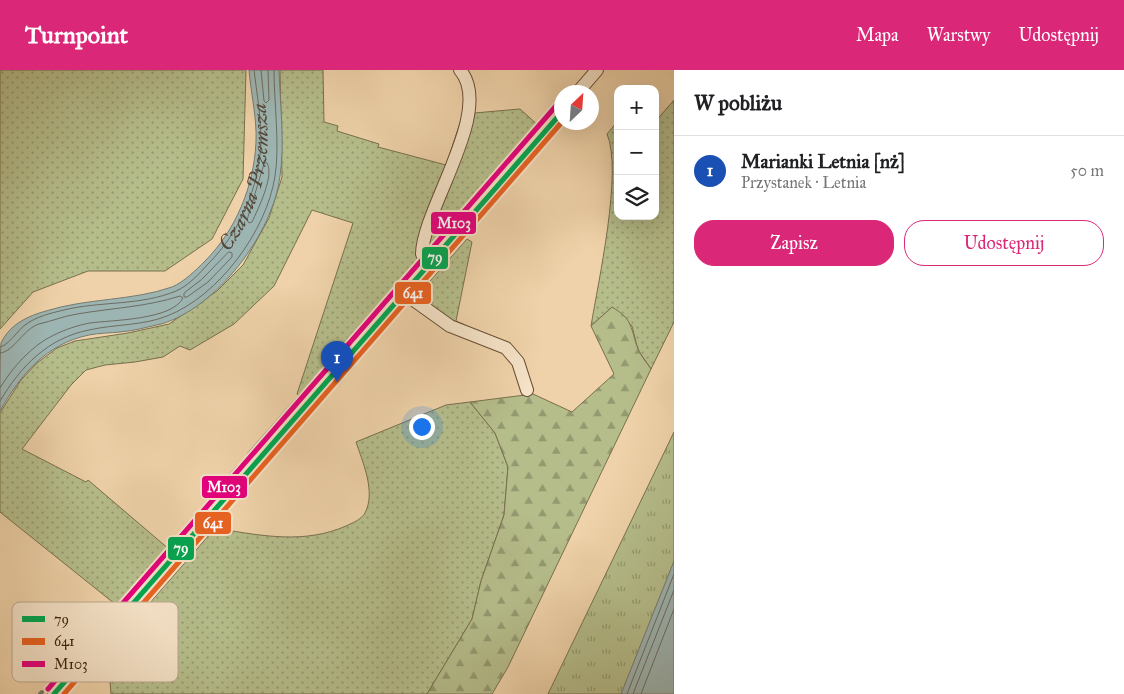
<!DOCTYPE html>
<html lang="pl">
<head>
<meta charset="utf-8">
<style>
	body { margin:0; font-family:"IM FELL Great Primer",serif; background:#f6f6f6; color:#202124 }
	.controls { position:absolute; right:15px; top:15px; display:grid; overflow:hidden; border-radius:10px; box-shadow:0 5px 20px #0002 }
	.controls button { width:45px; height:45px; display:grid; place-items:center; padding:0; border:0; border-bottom:1px solid #e0e0e0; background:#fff; color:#202124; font:25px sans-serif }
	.compass { position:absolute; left:554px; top:15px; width:45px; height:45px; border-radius:50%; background:#fff; box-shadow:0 5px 20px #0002; rotate:25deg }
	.you { position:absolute; left:421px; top:356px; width:18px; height:18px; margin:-12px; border:4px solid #fff; border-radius:50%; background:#1a73e8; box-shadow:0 0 0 8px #1a73e833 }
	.badge { display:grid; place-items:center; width:32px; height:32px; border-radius:50%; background:#db2777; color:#fff; font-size:16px; font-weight:700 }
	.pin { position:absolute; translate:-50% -41px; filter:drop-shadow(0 1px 2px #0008) }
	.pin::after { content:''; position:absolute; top:26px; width:18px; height:15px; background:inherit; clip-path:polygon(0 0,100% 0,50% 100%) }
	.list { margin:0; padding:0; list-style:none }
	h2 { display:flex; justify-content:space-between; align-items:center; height:65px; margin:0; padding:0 20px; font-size:21px }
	h2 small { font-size:16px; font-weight:400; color:#757577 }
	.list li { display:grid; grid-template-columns:32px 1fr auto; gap:15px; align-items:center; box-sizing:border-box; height:70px; padding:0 20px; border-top:1px solid #e0e0e0 }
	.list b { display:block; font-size:19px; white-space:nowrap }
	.list p { margin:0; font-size:16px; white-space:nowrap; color:#757577 }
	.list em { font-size:16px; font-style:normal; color:#757577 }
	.actions { display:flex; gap:10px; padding:15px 20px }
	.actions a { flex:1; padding:11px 0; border:1px solid #db2777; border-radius:20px; text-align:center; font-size:18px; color:#db2777 }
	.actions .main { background:#db2777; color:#fff }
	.icon { flex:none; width:28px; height:28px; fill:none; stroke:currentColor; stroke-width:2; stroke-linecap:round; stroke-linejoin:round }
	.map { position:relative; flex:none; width:674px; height:624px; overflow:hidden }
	header { display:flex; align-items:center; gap:30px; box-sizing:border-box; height:70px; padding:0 25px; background:#db2777; color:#fff }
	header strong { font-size:24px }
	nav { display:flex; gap:28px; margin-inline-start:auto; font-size:18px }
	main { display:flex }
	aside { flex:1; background:#fff }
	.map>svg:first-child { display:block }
	.grass { fill:url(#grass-dots); stroke:#78704e }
	.forest { fill:url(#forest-firs); stroke:#78704e }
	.park { fill:url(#park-tufts); stroke:#78704e }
	.water { fill:#9db5b2; stroke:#767a71 }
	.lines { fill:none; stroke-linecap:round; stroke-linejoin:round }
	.shore { stroke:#6c6c61; stroke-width:1 }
	.stream { stroke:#767a71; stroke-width:4 }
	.minor-casing { stroke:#684e36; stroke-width:14 }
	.minor { stroke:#f5e2c7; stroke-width:12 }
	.bus-1-casing { stroke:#f5e2c7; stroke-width:9 }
	.bus-2-casing { stroke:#f5e2c7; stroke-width:9 }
	.bus-3-casing { stroke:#f5e2c7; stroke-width:9 }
	.bus-1 { stroke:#00a651; stroke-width:5 }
	.bus-2 { stroke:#e96221; stroke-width:5 }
	.bus-3 { stroke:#e5007d; stroke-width:5 }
	.labels { text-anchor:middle; stroke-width:4; stroke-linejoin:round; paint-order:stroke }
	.water-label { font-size:20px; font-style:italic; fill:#544738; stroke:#f5e2c7 }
	.key { fill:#f5e2c7; stroke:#bda890; stroke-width:1 }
	.key-label { font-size:14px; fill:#3b2210 }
	.line-badge { stroke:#f5e2c7; stroke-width:2 }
	.badge-label { font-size:14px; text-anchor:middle; font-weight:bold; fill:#fff }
</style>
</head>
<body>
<header>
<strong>Turnpoint</strong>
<nav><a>Mapa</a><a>Warstwy</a><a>Udostępnij</a></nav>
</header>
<main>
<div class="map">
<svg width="674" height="624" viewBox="0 0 674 624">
	<defs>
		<pattern id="grass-dots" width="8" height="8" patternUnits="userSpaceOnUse" patternTransform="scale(1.25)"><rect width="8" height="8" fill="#b5bd8b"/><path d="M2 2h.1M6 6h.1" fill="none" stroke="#949970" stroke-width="1.8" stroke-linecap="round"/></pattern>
		<pattern id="forest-firs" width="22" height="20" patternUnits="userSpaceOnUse" patternTransform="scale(1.25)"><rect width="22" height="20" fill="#b5bd8b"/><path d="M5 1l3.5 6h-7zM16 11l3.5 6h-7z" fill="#949970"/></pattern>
		<pattern id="park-tufts" width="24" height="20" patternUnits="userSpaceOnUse" patternTransform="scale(1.25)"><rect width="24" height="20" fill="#b5bd8b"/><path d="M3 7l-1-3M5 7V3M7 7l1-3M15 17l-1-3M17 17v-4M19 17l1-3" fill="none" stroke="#949970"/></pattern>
	</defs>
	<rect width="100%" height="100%" fill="#efd2a9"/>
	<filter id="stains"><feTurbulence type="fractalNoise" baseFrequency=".004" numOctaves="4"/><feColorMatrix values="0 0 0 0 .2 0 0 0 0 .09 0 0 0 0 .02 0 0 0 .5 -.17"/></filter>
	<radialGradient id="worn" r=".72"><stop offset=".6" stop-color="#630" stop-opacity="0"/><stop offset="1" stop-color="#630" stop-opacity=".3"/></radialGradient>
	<g class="grass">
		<path d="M0,0H246L243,109L212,169L165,201H88L33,222L0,259Z"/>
		<path d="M280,0H323L324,52L338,56L337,61L379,74L378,77L446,95L463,44L520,39L540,57L346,279L343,276L316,306L320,309L303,329L297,324L353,153L312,140L274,216L234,254L190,280L180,276L163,287L135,292L105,295L86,300L71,315L22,379L86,412L88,410L170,480L120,538L0,442V343L21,310L37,293L57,278L75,271L128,263L169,254L217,221L243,195L269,148L282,107Z"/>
		<path d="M674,30V252L651,299L638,280L632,256L612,237L591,256C598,213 623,101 607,64L618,51V146H655V52Z"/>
		<path d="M467,169L472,172L456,251L465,255L463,257L415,228Z"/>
		<path d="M470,332L495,363L508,397L504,445L481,511L472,549L427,624H111L110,612L92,599L217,456L220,459C263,466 305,474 346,456C352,453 361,450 365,443C376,422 363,393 356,372L446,335Z"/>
	</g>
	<path class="forest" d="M612,237C634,250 630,258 638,279C641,286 647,293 651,299L508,597L492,624H427L472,549L481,511L504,445L508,397L495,363L470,332L533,324L572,342L614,304L591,256Z"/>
	<path class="park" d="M674,362V624H548Z"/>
	<g class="water">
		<path d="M249,0H279C280,32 285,75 280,106C273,163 217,238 161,254C147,257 134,261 120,262C110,263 99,263 89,265C46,274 21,304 0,341C0,327 0,283 1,273C10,254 28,246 46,241C87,228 132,231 172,217C184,212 196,200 205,191C236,160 254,116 256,72C257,48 251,24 249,0Z"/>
		<path d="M674,491V624H621Z"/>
	</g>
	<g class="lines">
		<g class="shore">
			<path d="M261,0L264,31L266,33L269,30L268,0"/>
			<path d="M267,93C275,105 258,139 252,152L249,153L247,150L264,94Z"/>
			<path d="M229,182L232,183V187L208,212L187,227H184V223L201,210Z"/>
			<path id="s1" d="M0,277C8,276 18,260 25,255C35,247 51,243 64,240C100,231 140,236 176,221C188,216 199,204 208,194C240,162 259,118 261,72C261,48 257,24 254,0"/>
			<path d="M0,283C14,282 23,259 39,254C52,251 64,246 77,244C112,238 146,237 180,226L183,228C172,250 112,250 90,253C78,255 64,260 54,265C32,275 12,298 0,318"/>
			<path d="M0,331C21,296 48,268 89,260C115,254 142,256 167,246C219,226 267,160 275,106C280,75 274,33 274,0"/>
			<path d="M627,624L674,504"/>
			<path d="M633,624L674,520"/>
			<path d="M641,624L674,539"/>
		</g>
		<g class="stream">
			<path d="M428,180L536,56"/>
			<path d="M390,223L414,196"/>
			<path d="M345,274L385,229"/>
			<path d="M249,384L315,309"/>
			<path d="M184,460L238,397"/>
			<path d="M154,494L175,470"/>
			<path d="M119,534L131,520"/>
			<path d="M93,564L116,537"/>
			<path d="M67,593L82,576"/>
			<path d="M40,624L42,622"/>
		</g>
		<g class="minor-casing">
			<g id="minor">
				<path d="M578,22L597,0"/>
				<path d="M429,194L422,184C423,138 495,40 460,0"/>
				<path d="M404,223L450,256L506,278L518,292L527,320"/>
				<path d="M54,624L562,41"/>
			</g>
		</g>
		<use href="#minor" class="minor"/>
		<g class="bus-1-casing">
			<path id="bus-1" d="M54,624L562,42"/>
		</g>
		<g class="bus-2-casing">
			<path id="bus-2" d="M64,624L562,52"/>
		</g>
		<g class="bus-3-casing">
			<path id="bus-3" d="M48,619L556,36"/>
		</g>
		<use href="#bus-1" class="bus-1"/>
		<use href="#bus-2" class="bus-2"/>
		<use href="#bus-3" class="bus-3"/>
	</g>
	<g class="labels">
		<g class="water-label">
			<text dy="7" stroke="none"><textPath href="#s1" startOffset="330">Czarna Przemsza</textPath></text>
		</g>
	</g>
	<rect x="12" y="532" width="166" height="80" rx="8" class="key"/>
	<rect x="22" y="546" width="23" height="6" fill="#00a651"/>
	<rect x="22" y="568" width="23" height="7" fill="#e96221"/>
	<rect x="22" y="591" width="23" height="6" fill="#e5007d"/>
	<g class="key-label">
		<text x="54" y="554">79</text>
		<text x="54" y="576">641</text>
		<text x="54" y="599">M103</text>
	</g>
	<g class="line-badge">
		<rect x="430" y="141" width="47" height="24" rx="5" fill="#e5007d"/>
		<rect x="421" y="176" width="28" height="24" rx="5" fill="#00a651"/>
		<rect x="394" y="211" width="38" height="24" rx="5" fill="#e96221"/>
		<rect x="201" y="405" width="47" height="24" rx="5" fill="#e5007d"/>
		<rect x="194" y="441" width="38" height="24" rx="5" fill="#e96221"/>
		<rect x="167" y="466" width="28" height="25" rx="5" fill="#00a651"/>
	</g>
	<g class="badge-label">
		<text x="454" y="158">M103</text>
		<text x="435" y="192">79</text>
		<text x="413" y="228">641</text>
		<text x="224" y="422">M103</text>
		<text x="213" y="458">641</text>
		<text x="181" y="483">79</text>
	</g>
	<rect width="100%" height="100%" filter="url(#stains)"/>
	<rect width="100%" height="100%" fill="url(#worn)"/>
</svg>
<div class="controls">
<button>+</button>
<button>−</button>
<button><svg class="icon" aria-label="layers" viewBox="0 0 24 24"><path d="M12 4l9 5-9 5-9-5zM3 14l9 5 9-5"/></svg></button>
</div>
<svg class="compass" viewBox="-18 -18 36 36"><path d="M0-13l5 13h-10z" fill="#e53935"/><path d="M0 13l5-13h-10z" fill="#757577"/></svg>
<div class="you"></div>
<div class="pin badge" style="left:337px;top:312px;background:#1a4fb4">1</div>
</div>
<aside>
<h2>W pobliżu<small></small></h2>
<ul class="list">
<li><span class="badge" style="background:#1a4fb4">1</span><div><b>Marianki Letnia [nż]</b><p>Przystanek · Letnia</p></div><em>50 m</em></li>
</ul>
<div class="actions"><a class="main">Zapisz</a><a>Udostępnij</a></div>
</aside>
</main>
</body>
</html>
